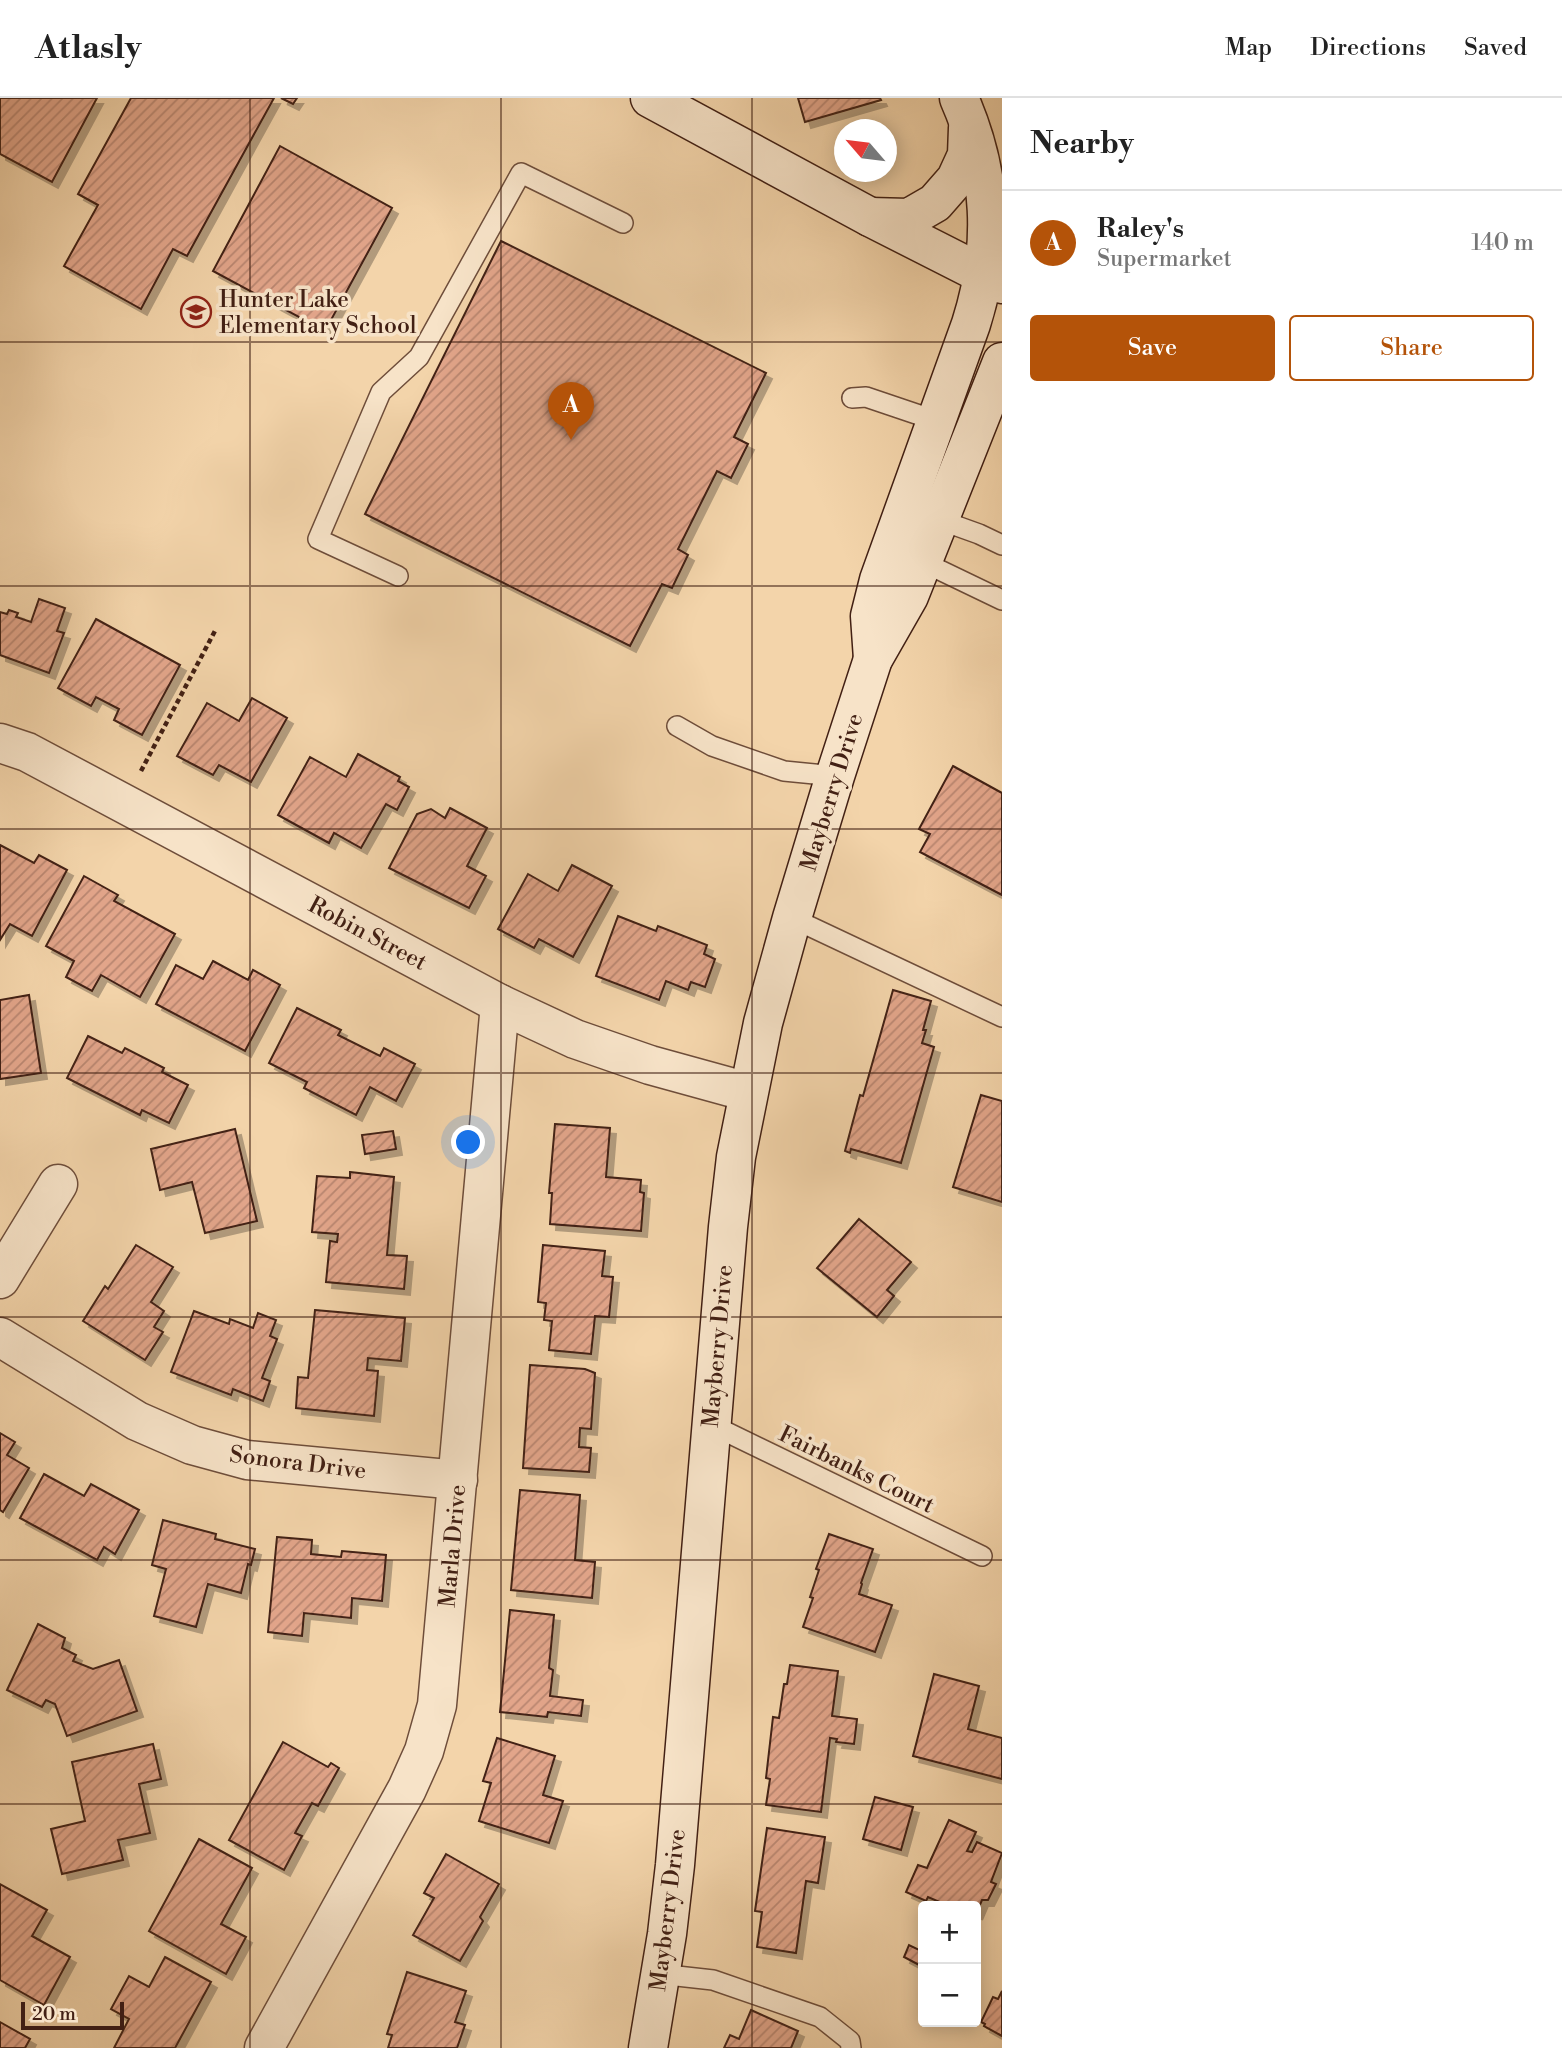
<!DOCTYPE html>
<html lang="en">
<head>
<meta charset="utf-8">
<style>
	body { margin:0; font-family:"Libre Bodoni",serif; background:#f2f2f2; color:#222 }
	.controls { position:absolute; right:21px; bottom:21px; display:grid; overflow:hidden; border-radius:7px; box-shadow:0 4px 18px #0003 }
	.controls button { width:63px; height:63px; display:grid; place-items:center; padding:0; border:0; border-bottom:2px solid #e0e0e0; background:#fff; color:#222; font:35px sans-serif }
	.compass { position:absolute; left:834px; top:21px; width:63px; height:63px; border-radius:50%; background:#fff; box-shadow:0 4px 18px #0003; rotate:298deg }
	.scale { position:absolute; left:21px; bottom:18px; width:103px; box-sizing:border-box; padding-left:7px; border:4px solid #422014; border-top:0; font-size:19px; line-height:24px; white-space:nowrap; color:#422014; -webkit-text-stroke:5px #f7e3c8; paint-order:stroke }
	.you { position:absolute; left:469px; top:1045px; width:24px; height:24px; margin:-18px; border:5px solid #fff; border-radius:50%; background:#1a73e8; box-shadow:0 0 0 10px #1a73e833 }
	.badge { display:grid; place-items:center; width:46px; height:46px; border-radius:50%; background:#b45309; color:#fff; font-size:23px; font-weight:700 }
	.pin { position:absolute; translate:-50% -58px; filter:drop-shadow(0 2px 4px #0008) }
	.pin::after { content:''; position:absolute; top:37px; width:24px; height:21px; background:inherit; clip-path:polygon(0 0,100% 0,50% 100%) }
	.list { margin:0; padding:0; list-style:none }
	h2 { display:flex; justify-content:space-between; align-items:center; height:91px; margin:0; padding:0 28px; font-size:30px }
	h2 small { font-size:23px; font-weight:400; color:#767676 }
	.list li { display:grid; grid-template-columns:46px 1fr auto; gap:21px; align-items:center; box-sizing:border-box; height:105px; padding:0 28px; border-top:2px solid #e0e0e0 }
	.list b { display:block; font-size:26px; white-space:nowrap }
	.list p { margin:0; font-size:23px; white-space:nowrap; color:#767676 }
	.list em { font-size:23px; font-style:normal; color:#767676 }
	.actions { display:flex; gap:14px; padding:21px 28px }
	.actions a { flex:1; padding:16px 0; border:2px solid #b45309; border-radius:7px; text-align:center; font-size:24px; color:#b45309 }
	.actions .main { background:#b45309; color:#fff }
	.map { position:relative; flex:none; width:1002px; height:1950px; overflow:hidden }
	header { display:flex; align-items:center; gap:42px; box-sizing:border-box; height:98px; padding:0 35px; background:#fff; border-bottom:2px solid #e0e0e0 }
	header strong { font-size:33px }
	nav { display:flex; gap:38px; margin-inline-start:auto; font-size:24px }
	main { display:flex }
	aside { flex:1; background:#fff }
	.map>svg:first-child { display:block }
	.building { fill:url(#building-hatch); stroke:#422014; stroke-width:2; filter:url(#shadow) }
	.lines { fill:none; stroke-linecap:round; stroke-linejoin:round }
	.lane-casing { stroke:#6e4d3a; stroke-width:22 }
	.street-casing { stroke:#6e4d3a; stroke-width:41 }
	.secondary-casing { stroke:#422014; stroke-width:41 }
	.path { stroke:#422014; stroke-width:4.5; stroke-dasharray:5 3.5; stroke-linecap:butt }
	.lane { stroke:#f7e3c8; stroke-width:19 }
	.street { stroke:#f7e3c8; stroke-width:38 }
	.secondary { stroke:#f7e3c8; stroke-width:38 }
	.grid { fill:none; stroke:#422014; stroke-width:2; stroke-opacity:0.55 }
	.labels { text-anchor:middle; stroke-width:7; stroke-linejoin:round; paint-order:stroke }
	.poi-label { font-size:23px; fill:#422014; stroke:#f7e3c8; text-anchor:start }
	.street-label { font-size:23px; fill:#422014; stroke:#f7e3c8 }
</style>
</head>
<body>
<header>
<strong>Atlasly</strong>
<nav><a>Map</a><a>Directions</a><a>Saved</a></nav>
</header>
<main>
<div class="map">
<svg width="1002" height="1950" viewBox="0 0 1002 1950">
	<defs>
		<pattern id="building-hatch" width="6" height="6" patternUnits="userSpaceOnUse" patternTransform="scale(1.75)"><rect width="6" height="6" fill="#e2a58a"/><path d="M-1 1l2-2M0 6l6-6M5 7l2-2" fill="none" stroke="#b98670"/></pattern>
		<filter id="shadow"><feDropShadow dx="6" dy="6" stdDeviation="0" flood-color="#0004"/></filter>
	</defs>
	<rect width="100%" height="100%" fill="#f3d4aa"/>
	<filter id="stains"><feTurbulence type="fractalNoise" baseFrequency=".00286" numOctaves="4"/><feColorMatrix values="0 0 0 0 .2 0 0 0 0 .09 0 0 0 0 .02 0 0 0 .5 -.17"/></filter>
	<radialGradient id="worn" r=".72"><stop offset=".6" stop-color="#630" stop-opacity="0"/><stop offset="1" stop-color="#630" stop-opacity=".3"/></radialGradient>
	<g class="building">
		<path d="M0,0H97L52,84L0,56Z"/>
		<path d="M131,0H274L187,158L173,151L141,211L64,168L98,107L78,96Z"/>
		<path d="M281,0H297L293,6Z"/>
		<path d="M798,0H880L881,2L805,24Z"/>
		<path d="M280,48L392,110L325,233L213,173Z"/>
		<path d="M501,143L766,275L734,339L748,346L731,380L717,373L678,451L688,457L672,490L662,486L630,548L365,416Z"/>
		<path d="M39,501L65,510L57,533L64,535L49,575L0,557V514L7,516L9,512L18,515L16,519L31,524Z"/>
		<path d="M96,521L180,567L142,637L114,622L119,611L96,599L91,608L58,590Z"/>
		<path d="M252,600L287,620L251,684L219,667L213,677L177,658L207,605L239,623Z"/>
		<path d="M358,656L400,679L398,683L409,689L397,712L386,706L361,750L334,735L329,745L278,717L310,659L346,679Z"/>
		<path d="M953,668L1002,695V797L920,754L930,736L919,731Z"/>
		<path d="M450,710L487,730L467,768L486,778L469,810L389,770L417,716L431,711L445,720Z"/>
		<path d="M0,747L34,765L39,757L67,772L32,838L10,826L0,842Z"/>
		<path d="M572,767L612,788L573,859L539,841L534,850L498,831L528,776L558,793Z"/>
		<path d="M84,778L118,797L114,803L175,836L140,899L101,877L92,893L66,879L74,863L46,848Z"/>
		<path d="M618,818L656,833L658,828L707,847L704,856L715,861L705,889L691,884L688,892L666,883L659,902L596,878Z"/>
		<path d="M213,863L248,882L253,872L280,887L245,953L156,906L176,867L203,881Z"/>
		<path d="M893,892L931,903L923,932H926L922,945L934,949L901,1065L851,1051L850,1055L845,1053L860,997L863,998Z"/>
		<path d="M29,897L41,975L0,981V902Z"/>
		<path d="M297,910L341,932L338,937L380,958L384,950L415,966L396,1003L370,989L356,1017L304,990L307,984L269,965Z"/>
		<path d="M88,938L122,955L125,950L164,970L162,974L188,987L169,1025L142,1012L140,1017L67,980Z"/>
		<path d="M981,997L1002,1003V1104L953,1089Z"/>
		<path d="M555,1026L610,1030L606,1079L641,1082L640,1094L644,1095L641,1133L550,1126L552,1095H549Z"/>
		<path d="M235,1031L257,1123L205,1135L192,1084L160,1092L151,1051Z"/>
		<path d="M393,1033L396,1051L365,1056L362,1037Z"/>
		<path d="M350,1074L394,1079L387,1157L407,1158L404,1191L326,1184L330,1143L337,1144L338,1136L312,1134L317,1078L350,1080Z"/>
		<path d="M859,1121L911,1164L887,1192L894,1198L877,1219L817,1170Z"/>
		<path d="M136,1147L173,1169L151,1204L164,1213L154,1229L163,1234L145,1262L83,1223L105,1188L108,1191Z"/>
		<path d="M543,1147L605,1153L602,1178L613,1179L609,1219L595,1218L591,1256L549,1252L552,1223L544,1222L546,1205L538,1204Z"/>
		<path d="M315,1212L405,1220L401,1263L368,1260L367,1272L378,1273L374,1318L296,1310L298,1279L308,1280Z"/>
		<path d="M194,1213L229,1226L230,1221L253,1230L258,1215L276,1222L270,1238L277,1241L262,1280L270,1283L263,1303L233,1291L231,1297L171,1274Z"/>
		<path d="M530,1267L585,1271L595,1275L591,1331L580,1330L579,1349L591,1350L589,1374L523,1370Z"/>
		<path d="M0,1335L15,1344L7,1357L29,1370L3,1414L0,1412Z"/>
		<path d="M44,1376L84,1398L91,1386L139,1412L115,1456L104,1449L97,1462L20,1420Z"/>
		<path d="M520,1392L580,1397L575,1462L595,1464L592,1500L511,1492Z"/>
		<path d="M163,1422L216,1436L215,1441L255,1451L251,1467L248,1466L241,1495L208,1486L196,1529L154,1518L166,1471L152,1467Z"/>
		<path d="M829,1436L873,1451L861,1485L862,1486L859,1496L892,1507L875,1554L803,1529L813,1500L810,1499L819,1472L816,1471Z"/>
		<path d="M277,1439L312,1442L311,1456L341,1459L342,1453L386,1457L382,1503L352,1500L351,1520L304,1515L302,1538L268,1534Z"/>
		<path d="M510,1512L554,1517L549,1570L553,1572L550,1598L583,1602L581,1618L548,1614L547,1619L500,1614Z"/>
		<path d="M38,1526L65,1540L62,1550L76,1557L73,1563L93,1571L119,1562L137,1613L67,1638L55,1606L46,1602L42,1609L7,1592Z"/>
		<path d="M790,1567L838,1573L832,1618L857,1621L854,1646L836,1644L837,1641L830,1640L821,1714L766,1707L770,1681L766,1680L773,1619L779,1620L784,1586H787Z"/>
		<path d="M934,1576L979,1588L968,1631L1002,1640V1681L913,1658Z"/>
		<path d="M497,1640L555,1658L543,1697L563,1703L549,1745L479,1723L491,1685L483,1683Z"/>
		<path d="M283,1644L328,1669L331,1665L339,1670L318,1708L312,1705L295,1735L302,1738L284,1772L229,1742Z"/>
		<path d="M153,1646L161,1681L139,1686L150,1735L118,1742L123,1762L62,1776L51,1731L85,1723L72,1664Z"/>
		<path d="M875,1699L913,1709L901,1752L863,1741Z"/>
		<path d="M949,1722L976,1734L967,1753L972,1754L977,1744L1002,1755L991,1784L996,1786L988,1802H982L976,1816V1808H949L928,1799L926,1803L906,1794L918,1767L927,1770Z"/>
		<path d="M767,1730L825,1739L818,1785L806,1783L796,1855L757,1849L762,1814L755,1813Z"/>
		<path d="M199,1741L252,1770L221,1826L246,1839L226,1876L149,1833Z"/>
		<path d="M446,1756L499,1786L480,1819L483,1823L460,1863L413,1837L434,1800L424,1795Z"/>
		<path d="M0,1786L47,1812L32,1838L70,1859L44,1907L0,1882Z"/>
		<path d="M923,1843V1869L904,1859L909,1847L919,1852Z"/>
		<path d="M165,1859L211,1884L175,1950H114L129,1921L111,1911L129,1878L149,1889Z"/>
		<path d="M407,1874L466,1893L455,1924L465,1927L457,1950H388L392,1937L387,1936Z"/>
		<path d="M1002,1893V1938L984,1928L985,1926L981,1924L993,1899L998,1901Z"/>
		<path d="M751,1912L798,1933L791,1950H724L730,1937L739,1941Z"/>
		<path d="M0,1924L30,1941L25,1950H0Z"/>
	</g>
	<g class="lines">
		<g class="lane-casing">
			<g id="lane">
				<path d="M852,300L866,299L937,323"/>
				<path d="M940,422L979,436L1002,447"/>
				<path d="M923,464L1002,502"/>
				<path d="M398,478L318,441L381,294L419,259L521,75L623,125"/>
				<path d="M677,628L712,648L784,673L835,678"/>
				<path d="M792,820L1002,919"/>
				<path d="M710,1326L982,1458"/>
				<path d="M659,1876L713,1882L820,1919L850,1943L851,1950"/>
			</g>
		</g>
		<g class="street-casing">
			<g id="street">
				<path d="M0,645L27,654L500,906L575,941L650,967L748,994"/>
				<path d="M0,1181L58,1086"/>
				<path d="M0,1239L137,1323L192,1347L247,1362L458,1382"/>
				<path d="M264,1950L407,1691L424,1653L437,1607L500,906"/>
			</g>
		</g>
		<g class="secondary-casing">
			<g id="secondary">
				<path d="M650,0L870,119L1002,186"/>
				<path d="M870,119L909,120L935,105L956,81L967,57L968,30"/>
				<path d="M873,561L870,518L879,482L971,226C996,147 992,75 959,0"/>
				<path d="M648,1950L667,1836L675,1767L728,1129L736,1059L763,925L792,820L835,678L873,561L909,498L1002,264"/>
			</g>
		</g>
		<path class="path" d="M141,673L216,531"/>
		<use href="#lane" class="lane"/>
		<use href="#street" class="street"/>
		<use href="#secondary" class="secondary"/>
	</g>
	<path class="grid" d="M250,0V1950M501,0V1950M752,0V1950M0,244H1002M0,488H1002M0,731H1002M0,975H1002M0,1219H1002M0,1462H1002M0,1706H1002"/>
	<defs>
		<g id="school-ring" transform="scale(1.575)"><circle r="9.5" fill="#f7e3c8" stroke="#8f2418" stroke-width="1.5"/><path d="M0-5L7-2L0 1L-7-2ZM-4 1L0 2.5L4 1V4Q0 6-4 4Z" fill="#8f2418"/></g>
	</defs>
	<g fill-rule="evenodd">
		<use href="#school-ring" x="196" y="214"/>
	</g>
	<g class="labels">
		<g class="poi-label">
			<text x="219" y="209">Hunter Lake<tspan x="219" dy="26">Elementary School</tspan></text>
		</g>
		<g class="street-label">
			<text transform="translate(831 694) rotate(-73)" y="8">Mayberry Drive</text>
			<text transform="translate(368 835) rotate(28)" y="8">Robin Street</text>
			<text transform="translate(717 1248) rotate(-85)" y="8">Mayberry Drive</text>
			<text transform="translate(298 1364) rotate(7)" y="8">Sonora Drive</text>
			<text transform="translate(857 1371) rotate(26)" y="8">Fairbanks Court</text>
			<text transform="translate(452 1448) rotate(-85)" y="8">Marla Drive</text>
			<text transform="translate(667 1812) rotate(-83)" y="8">Mayberry Drive</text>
		</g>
	</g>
	<rect width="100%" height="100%" filter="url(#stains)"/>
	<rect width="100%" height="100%" fill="url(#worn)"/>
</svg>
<div class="controls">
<button>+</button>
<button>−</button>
</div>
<svg class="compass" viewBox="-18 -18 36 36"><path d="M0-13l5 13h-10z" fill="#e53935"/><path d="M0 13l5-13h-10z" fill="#767676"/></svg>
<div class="scale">20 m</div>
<div class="you"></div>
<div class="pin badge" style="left:571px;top:342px">A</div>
</div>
<aside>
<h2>Nearby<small></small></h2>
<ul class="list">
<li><span class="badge">A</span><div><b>Raley's</b><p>Supermarket</p></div><em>140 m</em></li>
</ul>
<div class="actions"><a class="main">Save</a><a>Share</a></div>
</aside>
</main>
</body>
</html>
